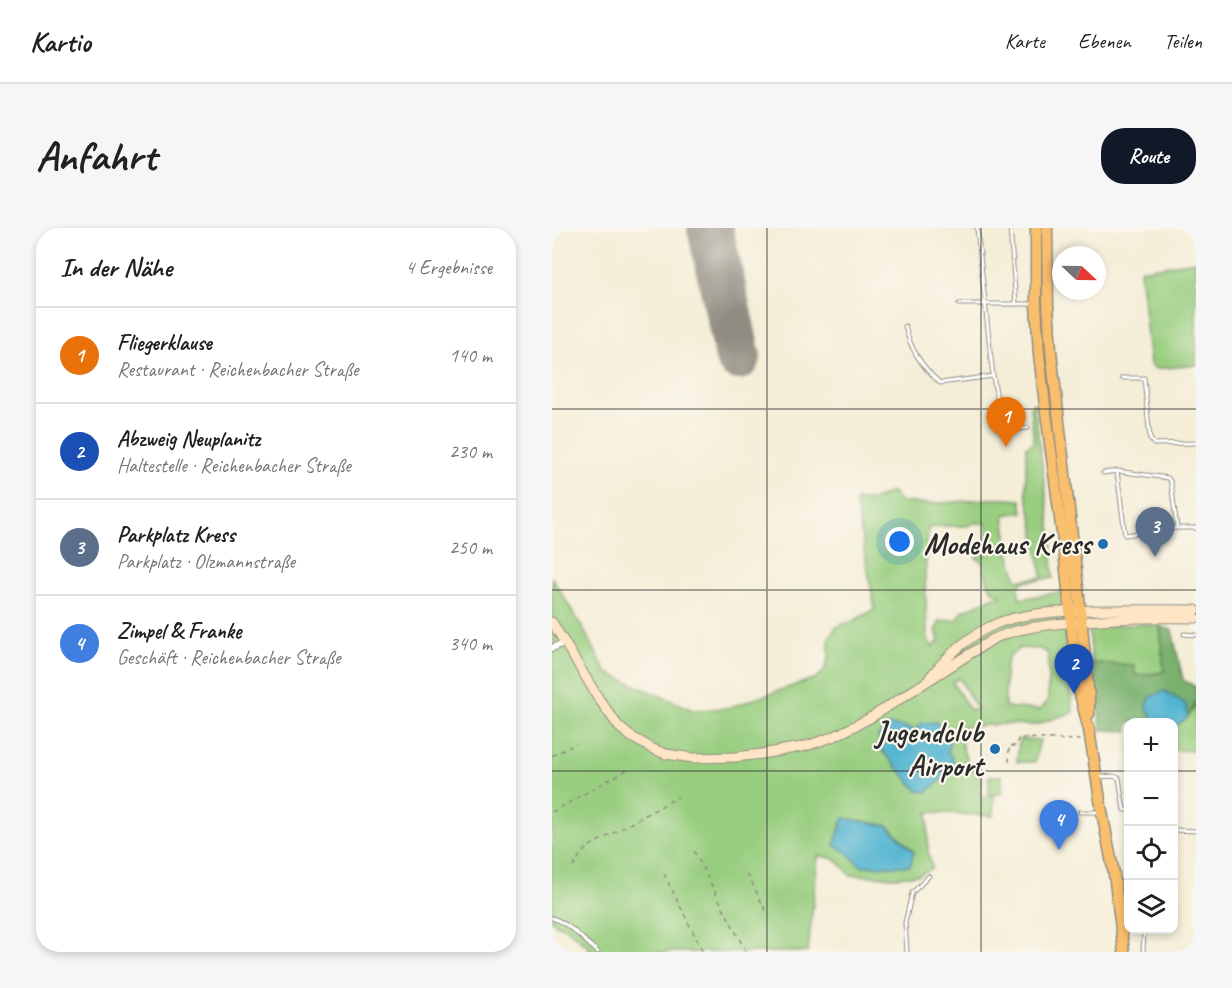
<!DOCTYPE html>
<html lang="de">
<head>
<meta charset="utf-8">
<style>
	body { margin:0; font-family:Caveat,sans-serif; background:#f6f6f6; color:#202124 }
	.controls { position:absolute; right:18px; bottom:18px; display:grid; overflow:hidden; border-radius:12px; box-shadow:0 3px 9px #0003 }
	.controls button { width:54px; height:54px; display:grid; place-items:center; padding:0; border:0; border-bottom:2px solid #e0e0e0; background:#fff; color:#202124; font:30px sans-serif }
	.compass { position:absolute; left:500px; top:18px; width:54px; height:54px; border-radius:50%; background:#fff; box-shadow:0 3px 9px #0003; rotate:112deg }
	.you { position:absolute; left:348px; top:314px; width:21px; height:21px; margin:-15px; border:4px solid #fff; border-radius:50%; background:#1a73e8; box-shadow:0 0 0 9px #1a73e833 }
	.badge { display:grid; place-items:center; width:39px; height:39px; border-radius:50%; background:#111827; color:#fff; font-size:20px; font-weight:700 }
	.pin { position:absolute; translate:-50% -50px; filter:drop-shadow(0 2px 3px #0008) }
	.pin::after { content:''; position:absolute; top:32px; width:21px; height:18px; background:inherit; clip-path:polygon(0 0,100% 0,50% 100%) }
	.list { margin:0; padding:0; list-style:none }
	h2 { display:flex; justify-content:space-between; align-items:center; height:78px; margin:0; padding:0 24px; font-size:26px }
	h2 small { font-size:20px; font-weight:400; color:#757577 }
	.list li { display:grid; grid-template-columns:39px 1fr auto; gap:18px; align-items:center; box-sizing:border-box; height:96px; padding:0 24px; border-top:2px solid #e0e0e0 }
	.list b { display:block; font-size:22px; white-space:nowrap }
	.list p { margin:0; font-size:20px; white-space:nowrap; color:#757577 }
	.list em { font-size:20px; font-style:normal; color:#757577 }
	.icon { flex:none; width:33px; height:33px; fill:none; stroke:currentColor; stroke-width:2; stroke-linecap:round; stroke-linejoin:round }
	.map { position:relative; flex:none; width:644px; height:724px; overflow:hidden; border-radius:24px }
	header { display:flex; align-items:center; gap:36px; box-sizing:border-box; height:84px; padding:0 30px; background:#fff; border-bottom:2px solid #e0e0e0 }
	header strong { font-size:28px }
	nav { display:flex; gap:33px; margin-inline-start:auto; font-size:21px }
	.intro { display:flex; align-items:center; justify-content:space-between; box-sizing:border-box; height:144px; padding:0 36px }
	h1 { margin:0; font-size:42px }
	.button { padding:15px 27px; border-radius:24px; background:#111827; color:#fff; font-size:21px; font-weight:700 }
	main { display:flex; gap:36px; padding:0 36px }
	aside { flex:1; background:#fff; border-radius:24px; box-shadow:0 3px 9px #0003 }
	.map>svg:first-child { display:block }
	.green { fill:#99ce80; stroke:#627c56; stroke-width:1.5; fill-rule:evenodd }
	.forest { fill:#7ab16e; stroke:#526e4c; stroke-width:1.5 }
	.water { fill:#51b4d0; stroke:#3e707e; stroke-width:1.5 }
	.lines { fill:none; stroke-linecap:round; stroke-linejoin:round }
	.runway { stroke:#908c81; stroke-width:46 }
	.lane-casing { stroke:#908c81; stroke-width:5 }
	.street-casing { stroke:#908c81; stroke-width:8 }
	.secondary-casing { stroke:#908c81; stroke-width:11 }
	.primary-casing { stroke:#908c81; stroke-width:13 }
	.path { stroke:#908c81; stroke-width:1.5; stroke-dasharray:4.5 4.5; stroke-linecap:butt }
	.lane { stroke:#fff; stroke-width:3 }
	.street { stroke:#fff; stroke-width:6 }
	.secondary { stroke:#fde5c5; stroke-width:9 }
	.primary { stroke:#f9bf6d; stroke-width:10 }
	.grid { fill:none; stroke:#2b2b2b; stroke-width:1.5; stroke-opacity:0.55 }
	.poi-dot { fill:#1f6fb2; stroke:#fbf7ec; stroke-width:2 }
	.labels { text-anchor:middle; stroke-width:4.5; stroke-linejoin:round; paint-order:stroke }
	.poi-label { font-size:30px; font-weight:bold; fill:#2b2b2b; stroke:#fbf7ec; text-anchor:end }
</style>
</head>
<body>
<header>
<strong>Kartio</strong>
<nav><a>Karte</a><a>Ebenen</a><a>Teilen</a></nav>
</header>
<div class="intro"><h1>Anfahrt</h1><a class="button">Route</a></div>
<main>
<aside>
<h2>In der Nähe<small>4 Ergebnisse</small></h2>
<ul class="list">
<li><span class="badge" style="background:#e8710a">1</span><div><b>Fliegerklause</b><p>Restaurant · Reichenbacher Straße</p></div><em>140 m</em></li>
<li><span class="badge" style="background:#1a4fb4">2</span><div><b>Abzweig Neuplanitz</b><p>Haltestelle · Reichenbacher Straße</p></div><em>230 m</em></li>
<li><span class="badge" style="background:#5c6f8a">3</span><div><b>Parkplatz Kress</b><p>Parkplatz · Olzmannstraße</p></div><em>250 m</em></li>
<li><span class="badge" style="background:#3f7fe0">4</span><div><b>Zimpel &amp; Franke</b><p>Geschäft · Reichenbacher Straße</p></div><em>340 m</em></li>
</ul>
</aside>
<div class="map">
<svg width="644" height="724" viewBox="0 0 644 724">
	<rect width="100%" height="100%" fill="#fbf7ec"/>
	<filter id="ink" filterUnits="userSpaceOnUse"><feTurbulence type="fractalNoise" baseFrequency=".0167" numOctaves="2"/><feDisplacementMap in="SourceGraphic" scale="12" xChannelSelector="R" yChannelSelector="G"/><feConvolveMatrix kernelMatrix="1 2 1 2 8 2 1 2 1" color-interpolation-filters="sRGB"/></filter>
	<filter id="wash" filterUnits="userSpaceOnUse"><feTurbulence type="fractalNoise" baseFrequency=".008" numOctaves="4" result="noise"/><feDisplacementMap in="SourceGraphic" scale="24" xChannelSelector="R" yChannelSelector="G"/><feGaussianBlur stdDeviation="1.35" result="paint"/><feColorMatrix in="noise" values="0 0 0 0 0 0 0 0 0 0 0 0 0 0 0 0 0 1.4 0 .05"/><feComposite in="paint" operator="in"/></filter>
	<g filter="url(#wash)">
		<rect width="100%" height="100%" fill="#f4edd7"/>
		<g class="green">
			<path d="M644,33V137L604,141L598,136L588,42Z"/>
			<path d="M482,175L499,305L501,350L470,354L466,361L468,371L502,365L509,364L514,408L515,446L521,484L483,497L452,496L409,499C407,516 414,539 430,549L429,568H442L441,588L376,584V624L380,640L367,647L343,649L298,647C287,633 284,629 266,628L256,724H38L37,720C26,710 15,699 0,694V350L30,399L55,445L141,482L176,480L264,450L272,443L277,429V410L284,399L303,392L323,381L303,272H320L340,264L347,273C377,279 406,273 436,271C447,270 458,271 469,272L471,284L452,287L458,329L465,352L491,349L488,338L481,294L474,265V219L482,214L478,179ZM422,295H434L435,310L432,317L433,328L426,327L424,330L430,334L435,352L440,363L450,368L440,370L409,384L405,392L388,393L384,401L387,413L380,419L375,410L373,348L376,301C391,293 410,303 422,295ZM468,420L488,421L496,425V473L488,482L453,479V442L456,429ZM407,450L425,481V482H418L400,454ZM353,499L398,509L396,523L349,542L331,524ZM292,590L337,598L361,623L357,638H310L296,625L287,602Z"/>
			<path d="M591,396L608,398L612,444L583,448L582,437L540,435L537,399Z"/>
			<path d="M644,476V523L622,522V499L636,489Z"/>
			<path d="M467,511L488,512L483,534H465Z"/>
			<rect x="437" y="548" width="13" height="18"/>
		</g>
		<path class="forest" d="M608,398L620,402L631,452L644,459C644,483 640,485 622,499V494H576V503L549,502L540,435L582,437L584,448L612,444Z"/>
		<g class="water">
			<path d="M612,463L634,476L636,489L622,499V494H602L595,479L598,469Z"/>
			<path d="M385,494L398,509L396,523L402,534L388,553L375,564L366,563L331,524L326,509L336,497L353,499L362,502L371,495Z"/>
			<path d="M292,590L336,598L362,624L358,638H309L296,625L282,617Z"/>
		</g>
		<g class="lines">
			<path class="runway" d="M158,0L186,129"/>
		</g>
	</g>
	<g filter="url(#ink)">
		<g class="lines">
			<g class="lane-casing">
				<g id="lane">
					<path d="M425,0L441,148L449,194L454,203L476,200"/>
					<path d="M458,0L464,76"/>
					<path d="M407,76H482"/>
					<path d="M353,98C358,121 371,140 388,155L441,148"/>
					<path d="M570,150H592L598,211L602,216L644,215"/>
					<path d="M565,243L573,307L625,300H644"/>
					<path d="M551,245L565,243L616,250L619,255L625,300"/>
					<path d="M632,406L644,407"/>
					<path d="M547,549L561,548L567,550L572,582H576"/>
					<path d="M528,584H547"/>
					<path d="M622,602L644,603"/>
					<path d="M0,690C17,695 32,713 46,724"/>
					<path d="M355,724L353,695L360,665L377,648"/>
					<path d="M591,724L592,702"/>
				</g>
			</g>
			<g class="street-casing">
				<path id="street" d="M0,420L12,415"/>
			</g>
			<g class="secondary-casing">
				<g id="secondary">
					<path d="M0,394L47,471L67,499L78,508L101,521L114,526L141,530L183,529L210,526L254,518L283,508L318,490L441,411C468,399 493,397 523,394C563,390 603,389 644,390"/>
					<path d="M378,449C396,427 419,406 446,395C470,386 494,385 519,383C561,381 602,382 644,382"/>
				</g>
			</g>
			<g class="primary-casing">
				<g id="primary">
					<path d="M484,0V76L487,126L493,177L511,313L524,441L528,466L537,502L550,584L562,646L572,724"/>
					<path d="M495,0L496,76L499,123L527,369L537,469V486"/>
				</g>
			</g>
			<g class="path">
				<path d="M0,528L25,515"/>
				<path d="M457,534V518H465L466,510L529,512"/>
				<path d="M0,584L75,542"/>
				<path d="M142,623L194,724"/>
				<path d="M21,639L29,626L36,619L126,569"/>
				<path d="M112,646L151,724"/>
				<path d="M194,648L197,649L216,687"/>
			</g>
			<use href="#lane" class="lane"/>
			<use href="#street" class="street"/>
			<use href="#secondary" class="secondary"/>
			<use href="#primary" class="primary"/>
		</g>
	</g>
	<path class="grid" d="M215,0V724M429,0V724M0,181H644M0,362H644M0,543H576M622,543H644"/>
	<g class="poi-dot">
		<circle cx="551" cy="316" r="6"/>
		<circle cx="443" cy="521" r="6"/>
	</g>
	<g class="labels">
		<g class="poi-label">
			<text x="539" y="326">Modehaus Kress</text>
			<text x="431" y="514">Jugendclub<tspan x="431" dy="34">Airport</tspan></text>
		</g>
	</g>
</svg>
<div class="controls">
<button>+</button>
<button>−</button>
<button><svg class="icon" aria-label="locate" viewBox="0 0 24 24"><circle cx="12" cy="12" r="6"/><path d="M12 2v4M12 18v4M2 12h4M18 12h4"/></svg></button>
<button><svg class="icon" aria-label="layers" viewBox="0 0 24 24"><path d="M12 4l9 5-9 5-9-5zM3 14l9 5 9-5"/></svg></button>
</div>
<svg class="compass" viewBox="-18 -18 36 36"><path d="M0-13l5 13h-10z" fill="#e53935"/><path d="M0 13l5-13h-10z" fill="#757577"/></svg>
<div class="you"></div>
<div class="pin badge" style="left:454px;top:219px;background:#e8710a">1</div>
<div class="pin badge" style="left:522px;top:466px;background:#1a4fb4">2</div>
<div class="pin badge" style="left:603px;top:329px;background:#5c6f8a">3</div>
<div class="pin badge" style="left:507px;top:622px;background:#3f7fe0">4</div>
</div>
</main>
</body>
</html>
